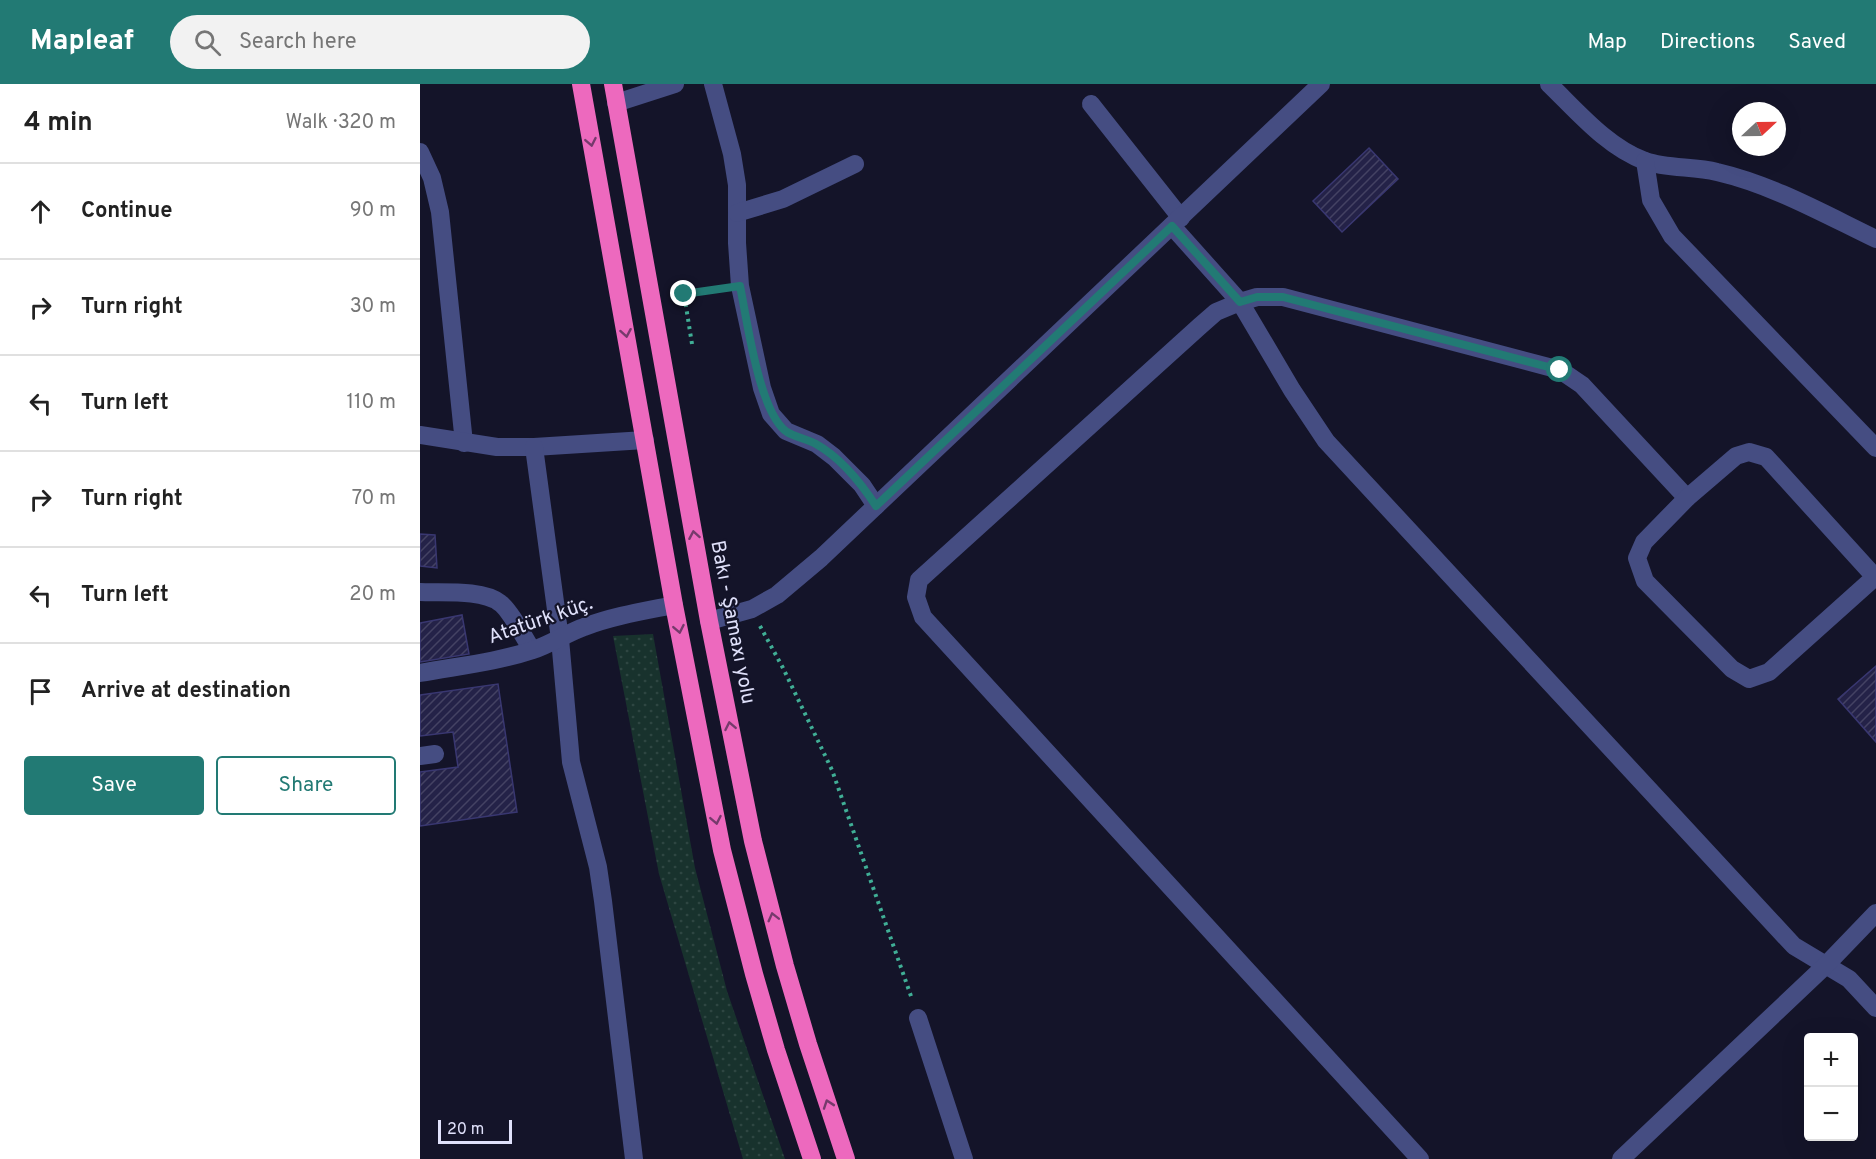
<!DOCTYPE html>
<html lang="en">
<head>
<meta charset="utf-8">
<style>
	body { margin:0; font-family:Overpass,sans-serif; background:#f2f2f2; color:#222 }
	.controls { position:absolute; right:18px; bottom:18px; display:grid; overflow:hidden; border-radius:6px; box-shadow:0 6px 24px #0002 }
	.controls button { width:54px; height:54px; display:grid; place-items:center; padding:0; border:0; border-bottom:2px solid #e0e0e0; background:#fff; color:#222; font:30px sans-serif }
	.compass { position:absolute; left:1312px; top:18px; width:54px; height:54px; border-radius:50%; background:#fff; box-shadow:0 6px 24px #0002; rotate:68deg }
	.scale { position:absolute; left:18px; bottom:15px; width:74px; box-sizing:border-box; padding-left:6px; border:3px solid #e0e1fb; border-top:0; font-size:16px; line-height:21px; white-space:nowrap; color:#e0e1fb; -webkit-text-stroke:4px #141429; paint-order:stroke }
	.stop { position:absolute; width:18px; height:18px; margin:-14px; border:4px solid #227a74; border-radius:50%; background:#fff }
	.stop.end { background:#227a74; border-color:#fff; box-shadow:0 2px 6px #0008 }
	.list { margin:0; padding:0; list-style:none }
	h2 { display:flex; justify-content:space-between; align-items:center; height:78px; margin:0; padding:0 24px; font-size:26px }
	h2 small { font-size:20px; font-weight:400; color:#767676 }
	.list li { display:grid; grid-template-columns:39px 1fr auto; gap:18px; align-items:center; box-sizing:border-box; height:96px; padding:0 24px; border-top:2px solid #e0e0e0 }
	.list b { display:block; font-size:22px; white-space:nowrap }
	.list em { font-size:20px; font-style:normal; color:#767676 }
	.actions { display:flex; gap:12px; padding:18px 24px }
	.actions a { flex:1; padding:14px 0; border:2px solid #227a74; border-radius:6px; text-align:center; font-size:21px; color:#227a74 }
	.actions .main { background:#227a74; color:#fff }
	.icon { flex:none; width:33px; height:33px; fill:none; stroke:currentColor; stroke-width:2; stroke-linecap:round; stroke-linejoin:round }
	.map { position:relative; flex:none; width:1456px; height:1075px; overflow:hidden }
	header { display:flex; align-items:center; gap:36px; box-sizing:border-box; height:84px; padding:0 30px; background:#227a74; color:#fff }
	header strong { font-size:28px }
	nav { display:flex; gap:33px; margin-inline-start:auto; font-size:21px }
	.search { width:420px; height:54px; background:#f2f2f2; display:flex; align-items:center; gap:15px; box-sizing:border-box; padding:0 21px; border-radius:33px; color:#767676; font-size:22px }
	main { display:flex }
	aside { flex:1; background:#fff }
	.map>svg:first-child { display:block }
	.grass { fill:url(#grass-dots) }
	.building { fill:url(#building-hatch); stroke:#393771; stroke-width:1.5 }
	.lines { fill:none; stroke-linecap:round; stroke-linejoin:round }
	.path { stroke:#40af96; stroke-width:4; stroke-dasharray:3 4.5; stroke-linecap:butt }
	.minor { stroke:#454d82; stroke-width:18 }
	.highway { stroke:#ed69be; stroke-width:18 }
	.oneway { stroke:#763a6c }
	.route { stroke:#227a74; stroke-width:8 }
	.labels { text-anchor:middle; stroke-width:4.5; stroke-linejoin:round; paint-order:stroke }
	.street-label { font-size:20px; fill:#e0e1fb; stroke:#141429 }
</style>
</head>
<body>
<header>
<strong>Mapleaf</strong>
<div class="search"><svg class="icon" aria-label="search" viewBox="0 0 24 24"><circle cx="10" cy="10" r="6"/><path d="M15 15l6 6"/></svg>Search here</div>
<nav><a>Map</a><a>Directions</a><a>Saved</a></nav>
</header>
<main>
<aside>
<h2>4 min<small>Walk · 320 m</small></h2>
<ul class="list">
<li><svg class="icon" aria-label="ahead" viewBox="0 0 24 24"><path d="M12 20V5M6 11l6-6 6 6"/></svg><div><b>Continue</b></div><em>90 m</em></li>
<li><svg class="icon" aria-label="right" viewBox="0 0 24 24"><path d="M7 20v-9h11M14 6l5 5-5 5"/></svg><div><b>Turn right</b></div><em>30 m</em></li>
<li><svg class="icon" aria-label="left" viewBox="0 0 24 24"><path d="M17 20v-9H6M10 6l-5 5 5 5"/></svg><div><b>Turn left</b></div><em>110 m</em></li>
<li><svg class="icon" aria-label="right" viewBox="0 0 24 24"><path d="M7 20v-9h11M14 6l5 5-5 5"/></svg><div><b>Turn right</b></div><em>70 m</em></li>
<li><svg class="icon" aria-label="left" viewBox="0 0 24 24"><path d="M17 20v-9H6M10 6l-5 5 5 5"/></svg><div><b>Turn left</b></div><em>20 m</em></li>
<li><svg class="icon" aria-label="arrive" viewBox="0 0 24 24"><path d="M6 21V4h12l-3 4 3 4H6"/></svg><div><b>Arrive at destination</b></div></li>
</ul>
<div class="actions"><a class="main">Save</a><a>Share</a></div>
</aside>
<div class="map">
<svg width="1456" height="1075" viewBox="0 0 1456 1075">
	<defs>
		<pattern id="grass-dots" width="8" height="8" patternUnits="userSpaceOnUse" patternTransform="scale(1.5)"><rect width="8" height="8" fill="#18322d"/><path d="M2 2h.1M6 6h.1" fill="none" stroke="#2e4642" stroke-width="1.8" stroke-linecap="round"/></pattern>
		<pattern id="building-hatch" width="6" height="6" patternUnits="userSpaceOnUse" patternTransform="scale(1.5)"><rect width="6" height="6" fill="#242248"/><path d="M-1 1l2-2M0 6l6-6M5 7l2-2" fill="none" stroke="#444263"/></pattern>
	</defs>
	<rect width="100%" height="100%" fill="#141429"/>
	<path class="grass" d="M233,550L275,784L307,907L365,1075H323L239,790L193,552Z"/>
	<g class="building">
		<path d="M949,64L978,95L922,148L893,117Z"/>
		<path d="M0,450L15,451L17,484L0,482Z"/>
		<path d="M42,531L49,570L0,578V539Z"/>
		<path d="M1456,582V658L1418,615Z"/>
		<path d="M78,600L97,728L0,742V688L38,683L33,648L0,652V611Z"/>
	</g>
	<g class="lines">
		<g class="path">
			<path d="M272,260L264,210L301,204"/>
			<path d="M340,542L363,584L412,686L492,915"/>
		</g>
		<g class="minor">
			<path d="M293,0L312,70L317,101V159L320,202L342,304L351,330L366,347L397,360L414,373L442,401L456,422"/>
			<path d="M1129,0C1157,27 1187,63 1225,77C1247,85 1274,82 1297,88C1353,101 1404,130 1456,155"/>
			<path d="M196,19L255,0"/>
			<path d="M671,20L761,134"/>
			<path d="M0,68L12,94L20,128L44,359"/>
			<path d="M1225,77L1231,116L1252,152L1456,364"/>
			<path d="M317,129L363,115L435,80"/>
			<path d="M752,142L820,218L837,213H863L1140,286L1162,301L1267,414"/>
			<path d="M0,351L77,363H114L225,356"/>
			<path d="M114,363L140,555L151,678L178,783L183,817L214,1075"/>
			<path d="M1455,493L1349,588L1329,595L1312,585L1225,497L1217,474L1224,458L1267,414L1316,372L1329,368L1346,373L1455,493L1456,495"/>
			<path d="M0,508C21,509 63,505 80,519C90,526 105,555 112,566"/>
			<path d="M289,537L332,525L357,511L401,474L901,0"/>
			<path d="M0,589C38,582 77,578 113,566C131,560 147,549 164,543C193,532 224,527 254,521"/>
			<path d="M0,672L15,670"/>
			<path d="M498,934L544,1075"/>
			<path d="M1000,1075L503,533L496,513L499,496L780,242L796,228L820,218L872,306L906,357L1374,862L1429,895L1456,924"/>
			<path d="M1201,1075L1406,881L1456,829"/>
		</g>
		<g class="highway">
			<path d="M161,0L254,521L302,766L334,890L356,966L392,1075"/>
			<path d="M193,0L289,537L333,757L365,882L388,960L426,1075"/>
		</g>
	</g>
	<defs><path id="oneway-chevron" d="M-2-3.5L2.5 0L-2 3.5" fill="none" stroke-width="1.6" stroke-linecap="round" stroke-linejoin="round" transform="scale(1.5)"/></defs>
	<g class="oneway">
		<use href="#oneway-chevron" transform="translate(171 58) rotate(79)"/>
		<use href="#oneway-chevron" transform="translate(206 249) rotate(80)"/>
		<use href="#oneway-chevron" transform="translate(274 451) rotate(-100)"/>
		<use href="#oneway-chevron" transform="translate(259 545) rotate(79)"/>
		<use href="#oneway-chevron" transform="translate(310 642) rotate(-101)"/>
		<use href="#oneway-chevron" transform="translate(296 736) rotate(79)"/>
		<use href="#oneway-chevron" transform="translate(353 833) rotate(-104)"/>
		<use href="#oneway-chevron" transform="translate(408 1020) rotate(-109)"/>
	</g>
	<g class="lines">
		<path class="route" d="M264,210L320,202C327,235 339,329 367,348C375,353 387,355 396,360C421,374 441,399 456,422L752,142L820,218L837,213H863L1140,286"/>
	</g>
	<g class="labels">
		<g class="street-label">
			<text transform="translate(120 535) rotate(-19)" y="7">Atatürk küç.</text>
			<text transform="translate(314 538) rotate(79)" y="7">Bakı - Şamaxı yolu</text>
		</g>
	</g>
</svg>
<div class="controls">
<button>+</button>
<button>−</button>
</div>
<svg class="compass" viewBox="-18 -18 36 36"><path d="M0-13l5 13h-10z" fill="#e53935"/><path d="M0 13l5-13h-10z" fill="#767676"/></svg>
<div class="scale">20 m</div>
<div class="stop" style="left:1140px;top:286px"></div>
<div class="stop end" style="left:264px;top:210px"></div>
</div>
</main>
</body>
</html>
